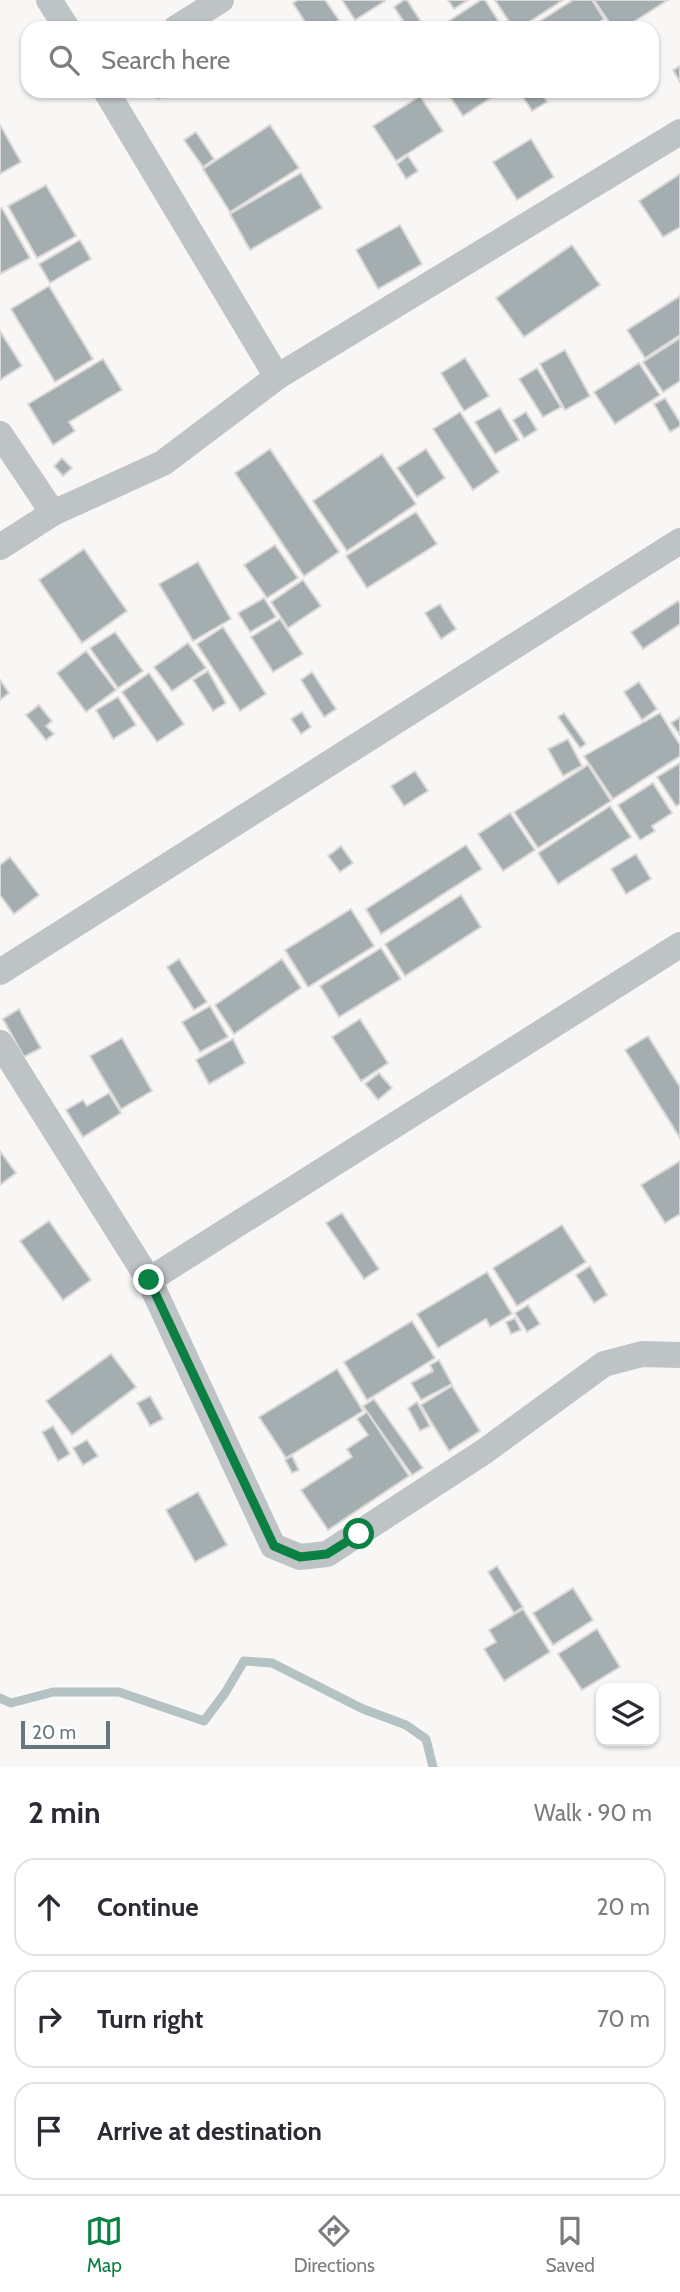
<!DOCTYPE html>
<html lang="en">
<head>
<meta charset="utf-8">
<style>
	body { margin:0; font-family:Cabin,sans-serif; background:#f7f7f7; color:#2b2b33 }
	.controls { position:absolute; right:21px; bottom:21px; display:grid; overflow:hidden; border-radius:14px; box-shadow:0 2px 5px #0004 }
	.controls button { width:63px; height:63px; display:grid; place-items:center; padding:0; border:0; border-bottom:2px solid #e1e1e2; background:#fff; color:#2b2b33; font:35px sans-serif }
	.scale { position:absolute; left:21px; bottom:18px; width:89px; box-sizing:border-box; padding-left:7px; border:4px solid #66787d; border-top:0; font-size:19px; line-height:24px; white-space:nowrap; color:#66787d; -webkit-text-stroke:5px #fff; paint-order:stroke }
	.stop { position:absolute; width:21px; height:21px; margin:-16px; border:5px solid #0b8043; border-radius:50%; background:#fff }
	.stop.end { background:#0b8043; border-color:#fff; box-shadow:0 2px 7px #0008 }
	.list { margin:0; padding:0; list-style:none }
	h2 { display:flex; justify-content:space-between; align-items:center; height:91px; margin:0; padding:0 28px; font-size:30px }
	h2 small { font-size:23px; font-weight:400; color:#7c7c81 }
	.list li { display:grid; grid-template-columns:46px 1fr auto; gap:21px; align-items:center; box-sizing:border-box; height:98px; margin:0 14px 14px; padding:0 14px; border:2px solid #e1e1e2; border-radius:21px }
	.list b { display:block; font-size:26px; white-space:nowrap }
	.list em { font-size:23px; font-style:normal; color:#7c7c81 }
	.icon { flex:none; width:38px; height:38px; fill:none; stroke:currentColor; stroke-width:2; stroke-linecap:round; stroke-linejoin:round }
	.map { position:relative; flex:none; width:680px; height:1767px; overflow:hidden }
	.search { position:absolute; background:#fff; box-shadow:0 2px 5px #0004; left:21px; right:21px; top:21px; height:77px; display:flex; align-items:center; gap:18px; box-sizing:border-box; padding:0 24px; border-radius:21px; color:#7c7c81; font-size:26px }
	.sheet { height:427px; background:#fff }
	nav { display:flex; justify-content:space-around; align-items:center; box-sizing:border-box; height:98px; border-top:2px solid #e1e1e2; background:#fff; font-size:19px; color:#7c7c81 }
	nav a { display:grid; justify-items:center; gap:4px }
	nav .on { color:#0b8043 }
	.map>svg:first-child { display:block }
	.lines { fill:none; stroke-linecap:round; stroke-linejoin:round }
	.stream { stroke:#b4c2c3; stroke-width:9 }
	.building { fill:#a4adb0; stroke:#dad9d8; stroke-width:2 }
	.minor { stroke:#bec3c5; stroke-width:26 }
	.route { stroke:#0b8043; stroke-width:9 }
</style>
</head>
<body>
<div class="map">
<svg width="680" height="1767" viewBox="0 0 680 1767">
	<rect width="100%" height="100%" fill="#f8f7f6"/>
	<g class="lines">
		<path class="stream" d="M0,1698L11,1703L53,1692H119L204,1721L225,1693L244,1661L272,1663L363,1709L406,1725L426,1739L433,1767"/>
	</g>
	<g class="building">
		<path d="M298,0H325L339,20L327,28H309L293,3Z"/>
		<path d="M342,0H385V1L355,20Z"/>
		<path d="M404,0H407L425,28H408L394,7Z"/>
		<path d="M448,0H468L454,9Z"/>
		<path d="M481,0H485L503,28H438Z"/>
		<path d="M495,0H563L520,28H513Z"/>
		<path d="M573,0H592L604,19L591,28H529Z"/>
		<path d="M594,0H668L624,28H613Z"/>
		<path d="M680,66V82L673,70Z"/>
		<path d="M154,91H166L168,94L158,99Z"/>
		<path d="M446,91H501L463,116Z"/>
		<path d="M519,91H540L547,102L532,111Z"/>
		<path d="M420,96L443,131L396,161L373,126Z"/>
		<path d="M0,125L21,162L0,174Z"/>
		<path d="M270,125L299,168L230,212L203,169Z"/>
		<path d="M196,132L214,159L203,167L184,140Z"/>
		<path d="M531,139L554,177L517,200L493,162Z"/>
		<path d="M408,156L418,171L406,179L397,164Z"/>
		<path d="M301,173L322,208L250,250L230,214Z"/>
		<path d="M680,174V227L663,237L639,201Z"/>
		<path d="M46,185L76,236L37,258L8,206Z"/>
		<path d="M2,208L30,258L0,274V210Z"/>
		<path d="M400,225L422,264L378,289L356,250Z"/>
		<path d="M80,240L91,259L50,283L39,264Z"/>
		<path d="M572,245L600,285L524,337L496,298Z"/>
		<path d="M49,286L93,359L55,382L11,309Z"/>
		<path d="M680,296V335L645,358L627,330Z"/>
		<path d="M0,331L22,366L0,380Z"/>
		<path d="M680,338V381L663,392L643,362Z"/>
		<path d="M565,350L590,396L565,410L540,364Z"/>
		<path d="M465,358L489,396L464,411L441,373Z"/>
		<path d="M103,359L122,390L69,422L75,431L53,445L28,404Z"/>
		<path d="M639,363L660,395L615,424L594,392Z"/>
		<path d="M537,368L561,407L543,417L519,379Z"/>
		<path d="M665,398L680,422V426L670,432L654,404Z"/>
		<path d="M500,408L519,440L495,454L475,422Z"/>
		<path d="M460,412L499,472L473,490L433,429Z"/>
		<path d="M526,412L537,430L524,438L513,420Z"/>
		<path d="M270,449L339,552L304,576L235,473Z"/>
		<path d="M426,449L445,478L417,497L397,468Z"/>
		<path d="M382,454L416,504L347,551L313,501Z"/>
		<path d="M62,458L72,468L63,476L54,466Z"/>
		<path d="M416,512L437,544L367,588L346,556Z"/>
		<path d="M275,545L298,578L267,598L244,565Z"/>
		<path d="M84,549L127,611L82,643L39,580Z"/>
		<path d="M198,562L231,619L193,641L159,584Z"/>
		<path d="M303,580L321,606L288,628L271,602Z"/>
		<path d="M264,598L276,617L250,632L238,613Z"/>
		<path d="M678,601L680,604V624L643,649L631,632Z"/>
		<path d="M440,604L456,629L441,639L425,613Z"/>
		<path d="M280,619L303,654L273,672L251,637Z"/>
		<path d="M223,627L266,694L240,711L197,644Z"/>
		<path d="M115,632L143,671L118,688L90,648Z"/>
		<path d="M188,643L206,668L172,691L154,667Z"/>
		<path d="M86,651L116,690L86,712L57,673Z"/>
		<path d="M208,671L226,703L213,711L193,680Z"/>
		<path d="M312,672L336,709L324,717L301,680Z"/>
		<path d="M149,673L184,724L157,742L122,692Z"/>
		<path d="M0,680L9,693L0,700Z"/>
		<path d="M639,682L657,709L642,720L624,692Z"/>
		<path d="M118,697L136,725L113,739L96,710Z"/>
		<path d="M39,705L52,721L46,726L54,734L46,740L26,715Z"/>
		<path d="M302,712L311,727L301,734L291,719Z"/>
		<path d="M564,713L586,744L580,748L558,717Z"/>
		<path d="M660,713L680,745V756L613,799L584,756Z"/>
		<path d="M680,717V735L671,723Z"/>
		<path d="M568,739L582,766L563,776L548,749Z"/>
		<path d="M680,763V804L676,806L657,777Z"/>
		<path d="M588,765L611,801L538,848L514,812Z"/>
		<path d="M415,771L428,791L404,806L391,786Z"/>
		<path d="M653,783L672,813L652,826L655,831L640,840L618,805Z"/>
		<path d="M610,806L631,837L558,884L538,853Z"/>
		<path d="M510,813L535,850L503,871L478,834Z"/>
		<path d="M466,845L482,869L381,934L366,909Z"/>
		<path d="M341,846L353,863L340,872L328,856Z"/>
		<path d="M636,854L651,879L626,894L611,869Z"/>
		<path d="M10,857L39,895L14,914L0,895V865Z"/>
		<path d="M461,895L481,927L405,976L385,944Z"/>
		<path d="M351,909L374,946L308,987L285,950Z"/>
		<path d="M381,948L401,979L339,1017L320,986Z"/>
		<path d="M179,959L207,1002L194,1010L167,967Z"/>
		<path d="M282,959L301,988L234,1034L215,1005Z"/>
		<path d="M210,1006L228,1037L200,1052L182,1022Z"/>
		<path d="M19,1009L41,1048L24,1057L3,1019Z"/>
		<path d="M360,1019L388,1063L361,1081L332,1037Z"/>
		<path d="M648,1036L680,1087V1138L625,1050Z"/>
		<path d="M122,1038L152,1091L121,1109L90,1056Z"/>
		<path d="M233,1039L245,1063L209,1084L196,1060Z"/>
		<path d="M379,1073L392,1088L378,1100L365,1084Z"/>
		<path d="M109,1093L121,1113L83,1137L66,1110L83,1100L87,1106Z"/>
		<path d="M0,1151L16,1173L0,1185Z"/>
		<path d="M680,1161V1214L665,1223L641,1185Z"/>
		<path d="M342,1213L379,1269L364,1279L326,1223Z"/>
		<path d="M49,1221L91,1280L63,1300L20,1241Z"/>
		<path d="M562,1225L586,1262L517,1306L493,1268Z"/>
		<path d="M590,1266L607,1295L594,1303L576,1275Z"/>
		<path d="M487,1272L512,1314L490,1327L486,1319L438,1348L417,1314Z"/>
		<path d="M528,1305L540,1324L527,1332L515,1313Z"/>
		<path d="M515,1318L521,1330L511,1334L506,1322Z"/>
		<path d="M412,1321L435,1358L367,1400L344,1362Z"/>
		<path d="M111,1354L136,1387L72,1435L46,1401Z"/>
		<path d="M439,1360L452,1384L421,1400L411,1383L433,1371L430,1365Z"/>
		<path d="M337,1369L363,1411L286,1458L259,1417Z"/>
		<path d="M452,1386L480,1431L449,1451L421,1405Z"/>
		<path d="M150,1396L163,1419L150,1426L137,1403Z"/>
		<path d="M374,1399L423,1468L412,1475L363,1406Z"/>
		<path d="M417,1402L430,1426L420,1431L408,1408Z"/>
		<path d="M367,1412L409,1476L328,1530L301,1490L352,1457L347,1449L368,1435L357,1419Z"/>
		<path d="M53,1426L70,1454L58,1461L42,1432Z"/>
		<path d="M87,1440L98,1456L83,1465L73,1448Z"/>
		<path d="M292,1456L299,1470L292,1473L285,1460Z"/>
		<path d="M198,1492L227,1545L195,1562L166,1510Z"/>
		<path d="M497,1566L523,1607L514,1613L488,1572Z"/>
		<path d="M573,1588L593,1620L553,1645L533,1613Z"/>
		<path d="M523,1609L550,1652L504,1681L484,1649L496,1642L489,1630Z"/>
		<path d="M597,1629L620,1667L582,1690L558,1654Z"/>
	</g>
	<g class="lines">
		<g class="minor">
			<path d="M49,0L67,28"/>
			<path d="M176,28L221,0"/>
			<path d="M106,91L277,377"/>
			<path d="M0,434L53,513"/>
			<path d="M0,547L53,513L163,463L277,377L680,132"/>
			<path d="M0,972L680,541"/>
			<path d="M0,1043L149,1280L273,1546L300,1557L327,1554L485,1451L604,1364L642,1354L680,1355"/>
			<path d="M149,1280L680,945"/>
		</g>
	</g>
	<g class="lines">
		<path class="route" d="M149,1280L274,1546L300,1557L327,1554L359,1534"/>
	</g>
</svg>
<div class="controls">
<button><svg class="icon" aria-label="layers" viewBox="0 0 24 24"><path d="M12 4l9 5-9 5-9-5zM3 14l9 5 9-5"/></svg></button>
</div>
<div class="scale">20 m</div>
<div class="stop" style="left:359px;top:1534px"></div>
<div class="stop end" style="left:149px;top:1280px"></div>
<div class="search"><svg class="icon" aria-label="search" viewBox="0 0 24 24"><circle cx="10" cy="10" r="6"/><path d="M15 15l6 6"/></svg>Search here</div>
</div>
<section class="sheet">
<h2>2 min<small>Walk · 90 m</small></h2>
<ul class="list">
<li><svg class="icon" aria-label="ahead" viewBox="0 0 24 24"><path d="M12 20V5M6 11l6-6 6 6"/></svg><div><b>Continue</b></div><em>20 m</em></li>
<li><svg class="icon" aria-label="right" viewBox="0 0 24 24"><path d="M7 20v-9h11M14 6l5 5-5 5"/></svg><div><b>Turn right</b></div><em>70 m</em></li>
<li><svg class="icon" aria-label="arrive" viewBox="0 0 24 24"><path d="M6 21V4h12l-3 4 3 4H6"/></svg><div><b>Arrive at destination</b></div></li>
</ul>
</section>
<nav>
<a class="on"><svg class="icon" aria-label="map" viewBox="0 0 24 24"><path d="M3 6l6-2 6 2 6-2v14l-6 2-6-2-6 2zM9 4v14M15 6v14"/></svg>Map</a>
<a><svg class="icon" aria-label="directions" viewBox="0 0 24 24"><path d="M12 3l9 9-9 9-9-9zM9 14v-3h6M13 9l2 2-2 2"/></svg>Directions</a>
<a><svg class="icon" aria-label="saved" viewBox="0 0 24 24"><path d="M7 4h10v16l-5-4-5 4z"/></svg>Saved</a>
</nav>
</body>
</html>
